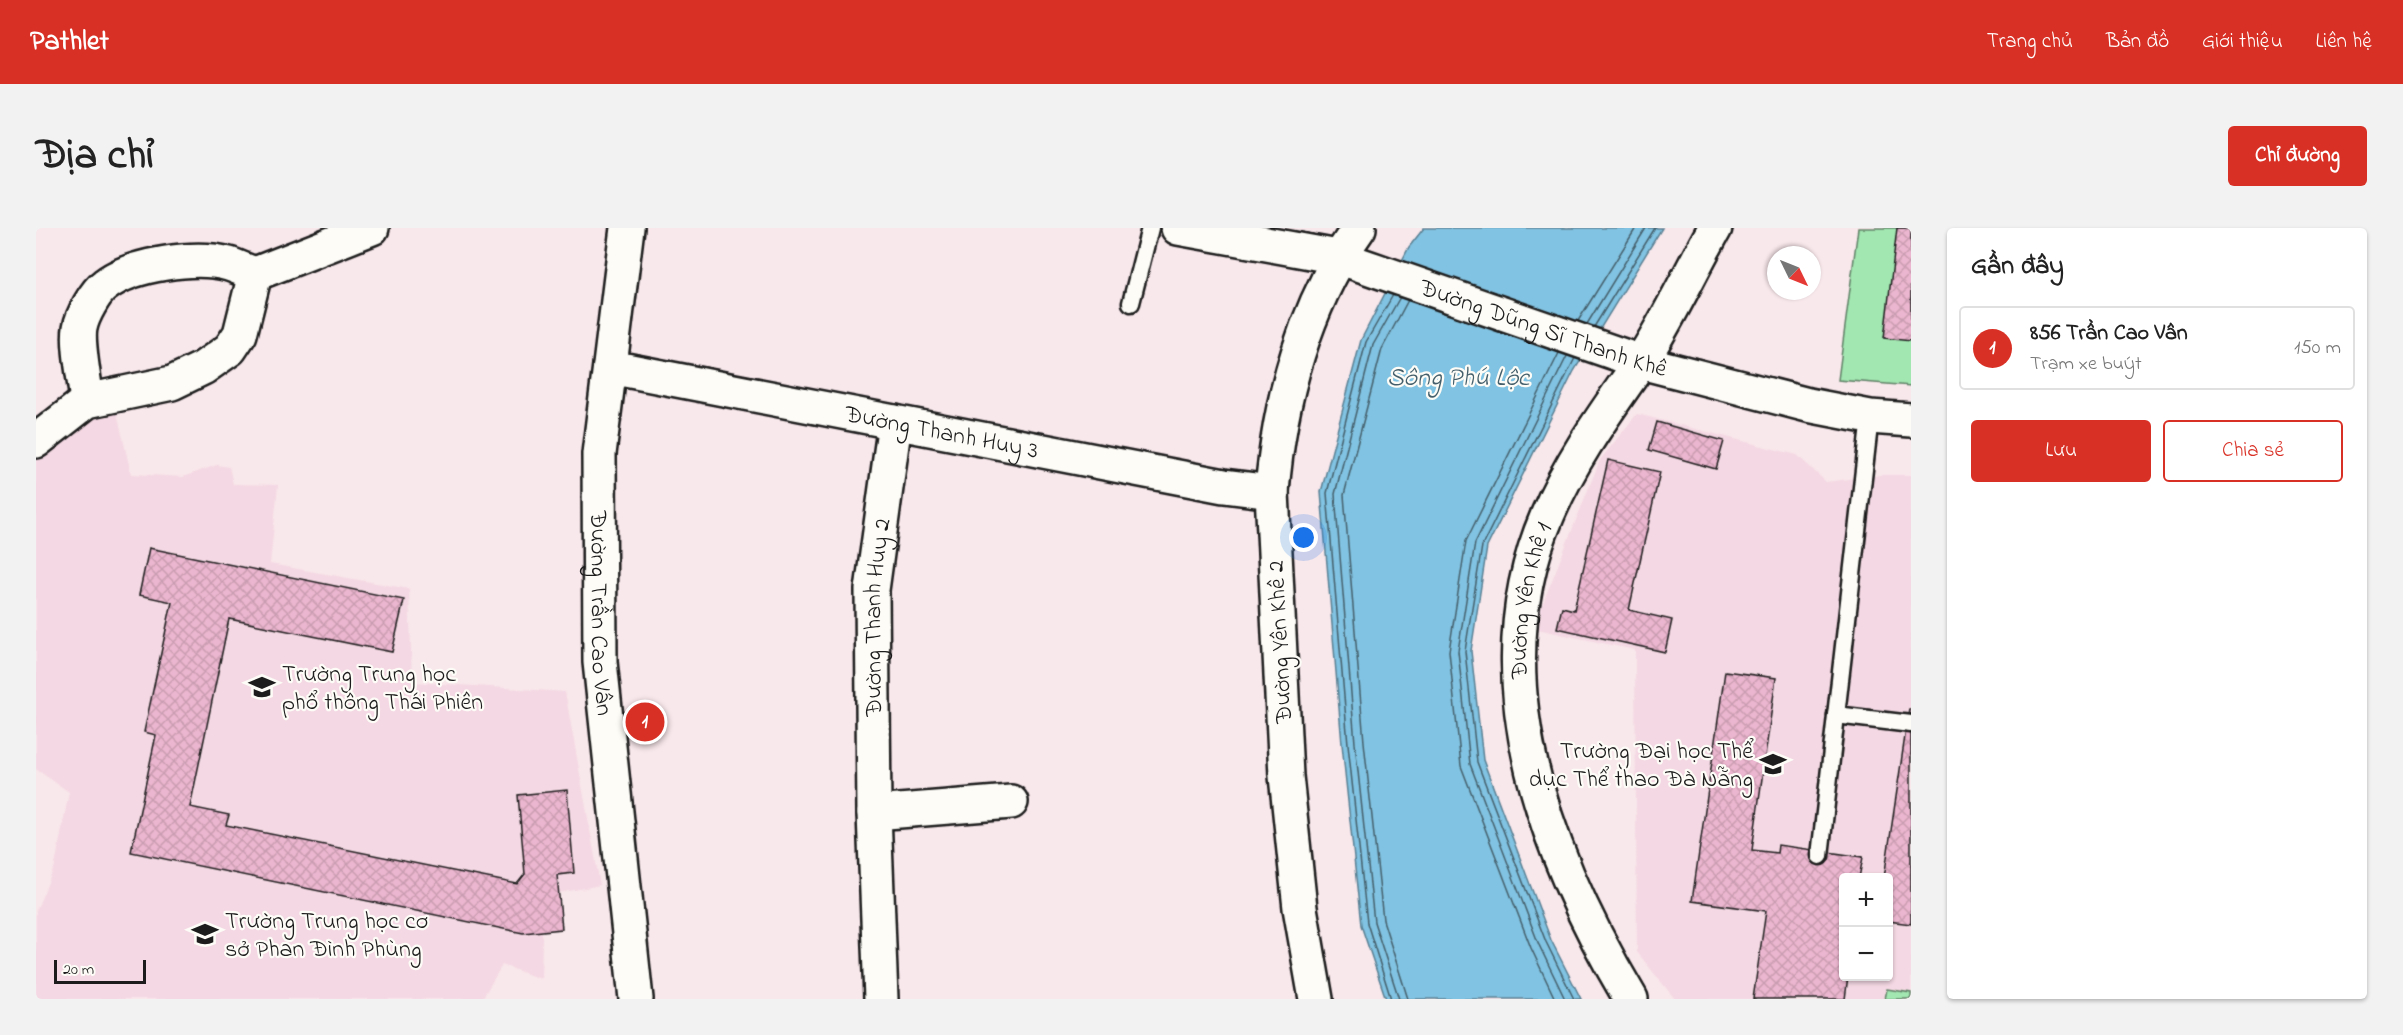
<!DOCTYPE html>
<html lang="vi">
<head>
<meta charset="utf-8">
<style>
	body { margin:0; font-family:"Indie Flower",sans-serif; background:#f2f2f2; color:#222 }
	.controls { position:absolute; right:18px; bottom:18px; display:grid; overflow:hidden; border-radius:6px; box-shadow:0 2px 4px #0004 }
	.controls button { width:54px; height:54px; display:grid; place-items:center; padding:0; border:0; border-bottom:2px solid #e0e0e0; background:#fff; color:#222; font:30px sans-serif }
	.compass { position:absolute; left:1731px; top:18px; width:54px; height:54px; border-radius:50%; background:#fff; box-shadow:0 2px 4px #0004; rotate:133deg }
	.scale { position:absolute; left:18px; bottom:15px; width:92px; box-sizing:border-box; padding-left:6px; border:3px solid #1c1c1c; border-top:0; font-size:16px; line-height:21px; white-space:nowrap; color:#1c1c1c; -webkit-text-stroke:4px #fdfcf7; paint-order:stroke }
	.you { position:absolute; left:1268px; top:310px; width:21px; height:21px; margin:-15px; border:4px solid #fff; border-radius:50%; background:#1a73e8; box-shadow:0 0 0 9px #1a73e833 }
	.badge { display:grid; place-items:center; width:39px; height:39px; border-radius:50%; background:#d93025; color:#fff; font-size:20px; font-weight:700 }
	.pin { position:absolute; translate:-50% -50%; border:3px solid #fff; box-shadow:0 2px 6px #0006 }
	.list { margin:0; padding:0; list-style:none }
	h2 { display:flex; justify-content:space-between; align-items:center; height:78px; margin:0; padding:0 24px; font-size:26px }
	h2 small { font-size:20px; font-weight:400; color:#767676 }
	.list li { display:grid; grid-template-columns:39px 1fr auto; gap:18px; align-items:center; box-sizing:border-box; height:84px; margin:0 12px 12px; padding:0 12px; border:2px solid #e0e0e0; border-radius:6px }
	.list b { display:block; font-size:22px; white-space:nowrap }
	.list p { margin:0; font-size:20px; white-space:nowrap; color:#767676 }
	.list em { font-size:20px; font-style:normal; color:#767676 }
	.actions { display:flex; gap:12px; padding:18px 24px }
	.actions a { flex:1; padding:14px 0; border:2px solid #d93025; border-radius:6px; text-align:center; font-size:21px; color:#d93025 }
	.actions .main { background:#d93025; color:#fff }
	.map { position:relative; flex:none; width:1875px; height:771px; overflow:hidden; border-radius:6px }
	header { display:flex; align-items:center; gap:36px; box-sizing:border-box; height:84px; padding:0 30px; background:#d93025; color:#fff }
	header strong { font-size:28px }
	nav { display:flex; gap:33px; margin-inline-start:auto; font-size:21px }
	.intro { display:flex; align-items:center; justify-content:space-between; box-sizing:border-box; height:144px; padding:0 36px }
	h1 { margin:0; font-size:42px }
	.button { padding:15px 27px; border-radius:6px; background:#d93025; color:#fff; font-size:21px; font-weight:700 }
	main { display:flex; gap:36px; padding:0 36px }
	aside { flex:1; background:#fff; border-radius:6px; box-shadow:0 2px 4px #0004 }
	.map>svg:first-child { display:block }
	.built { fill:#f4d8e3; fill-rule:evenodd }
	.green { fill:#a2e6b1; stroke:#5f8166; stroke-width:1.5 }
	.water { fill:#81c3e2; stroke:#598093; stroke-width:1.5 }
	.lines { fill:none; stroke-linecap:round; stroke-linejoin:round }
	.shore { stroke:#445f6b; stroke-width:1.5 }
	.building { fill:url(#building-cross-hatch); stroke:#1c1c1c; stroke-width:1.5 }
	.service-casing { stroke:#1c1c1c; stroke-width:21 }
	.minor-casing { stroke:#1c1c1c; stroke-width:38 }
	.tertiary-casing { stroke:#1c1c1c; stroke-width:38 }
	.secondary-casing { stroke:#1c1c1c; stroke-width:38 }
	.service { stroke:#fdfcf7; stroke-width:16 }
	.minor { stroke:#fdfcf7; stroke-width:33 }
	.tertiary { stroke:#fdfcf7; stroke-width:33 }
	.secondary { stroke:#fdfcf7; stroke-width:33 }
	.labels { text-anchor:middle; stroke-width:4.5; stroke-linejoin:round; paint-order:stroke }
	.street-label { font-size:24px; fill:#1c1c1c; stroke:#fdfcf7 }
	.poi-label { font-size:24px; fill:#1c1c1c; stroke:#fdfcf7; text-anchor:start }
	.water-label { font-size:26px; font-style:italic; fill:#445f6b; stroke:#fdfcf7 }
</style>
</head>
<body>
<header>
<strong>Pathlet</strong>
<nav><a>Trang chủ</a><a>Bản đồ</a><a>Giới thiệu</a><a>Liên hệ</a></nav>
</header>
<div class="intro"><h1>Địa chỉ</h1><a class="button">Chỉ đường</a></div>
<main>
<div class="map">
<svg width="1875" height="771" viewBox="0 0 1875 771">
	<defs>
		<pattern id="building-cross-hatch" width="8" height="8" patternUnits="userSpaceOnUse" patternTransform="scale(1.5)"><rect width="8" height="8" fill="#ebb6cf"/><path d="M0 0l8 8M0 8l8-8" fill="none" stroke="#c99cb1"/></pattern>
	</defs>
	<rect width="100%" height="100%" fill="#f8e7eb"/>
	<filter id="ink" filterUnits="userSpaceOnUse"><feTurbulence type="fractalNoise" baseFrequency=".0167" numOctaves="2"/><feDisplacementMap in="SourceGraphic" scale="12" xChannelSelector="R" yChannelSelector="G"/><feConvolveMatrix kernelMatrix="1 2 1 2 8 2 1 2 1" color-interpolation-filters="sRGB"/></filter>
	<g filter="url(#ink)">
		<g class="built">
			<path d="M79,176L95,246L147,249L181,237L193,239L197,256L242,257L234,336L373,361L376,454L529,464L564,657L507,668L505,751L466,737L447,769L449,771H0V683L19,638L33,564L0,541V228Z"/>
			<path d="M1601,186L1761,227L1790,254L1844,247H1875V771H1639L1601,724L1599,422L1497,400L1564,232ZM1808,650H1852V748H1808Z"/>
		</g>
		<g class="green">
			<path d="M1822,0H1875V158L1802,152Z"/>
			<path d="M1851,761L1875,765V771H1849Z"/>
		</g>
		<path class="water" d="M1388,0H1626L1538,143L1451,319L1435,423L1447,532L1515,712L1545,771H1350L1325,697L1306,516L1285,264L1325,112L1373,19Z"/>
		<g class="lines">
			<g class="shore">
				<path d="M1542,93L1600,0"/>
				<path d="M1551,96L1610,0"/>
				<path d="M1558,99L1619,0"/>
				<path d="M1355,771L1331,695L1312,516L1291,265L1330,114L1357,67"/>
				<path d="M1363,771L1338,694L1319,515L1299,266L1337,117L1364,69"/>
				<path d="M1372,771L1347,692L1328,514L1308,267L1346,121L1372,72"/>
				<path d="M1519,771L1495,720L1425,538L1413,423L1430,313L1523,125"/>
				<path d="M1529,771L1503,717L1434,536L1422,423L1439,315L1531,128"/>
				<path d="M1538,771L1510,714L1441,534L1429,423L1446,318L1539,130"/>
			</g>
		</g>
		<g class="building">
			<path d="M1861,0H1875V113L1848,110Z"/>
			<path d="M1621,194L1688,213L1680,241L1613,222Z"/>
			<path d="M1572,232L1624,244L1593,382L1636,392L1629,424L1521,400L1526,379L1538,382Z"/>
			<path d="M113,320L368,372L356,424L193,391L154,579L193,587L190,597L481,656L489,646L482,567L531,562L538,645L521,647L526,701L487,705L95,624L120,507L108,504L136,374L103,367Z"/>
			<path d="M1689,443L1740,450L1716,622L1741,625L1742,617L1827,629L1823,650H1808V748H1812L1809,771H1717L1730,683L1656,673Z"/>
			<path d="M1873,481H1875V696L1852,693V650H1848Z"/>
		</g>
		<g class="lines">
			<g class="service-casing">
				<g id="service">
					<path d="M1095,75L1114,0"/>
					<path d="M1800,487L1875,496"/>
					<path d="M1784,628L1834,189"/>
				</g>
			</g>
			<g class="minor-casing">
				<g id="minor">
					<path id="s1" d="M574,139L1188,258L1236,264"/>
					<path d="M51,173C49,155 41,116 44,100C46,88 59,64 69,57C96,36 160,27 193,36C202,39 210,43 219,46"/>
					<path d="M0,213L51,173L136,155L167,140L194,121L204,106L219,46L336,0"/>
					<path d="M838,585L975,574"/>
					<path id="s2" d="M845,771L838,585L836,362L859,194"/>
					<path d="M1280,771L1264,680L1250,548L1236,264C1243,172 1269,76 1323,0"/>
					<path id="s3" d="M1595,771C1509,627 1441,449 1512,286C1536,230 1570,184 1604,135C1632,93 1654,44 1679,0"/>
				</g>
			</g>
			<g class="tertiary-casing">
				<g id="tertiary">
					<path id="s4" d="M1142,0L1302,29L1605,134L1772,177L1834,189L1875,192"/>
				</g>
			</g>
			<g class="secondary-casing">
				<g id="secondary">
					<path id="s5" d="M591,0L563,226L564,434L600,771"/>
				</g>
			</g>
			<use href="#service" class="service"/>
			<use href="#minor" class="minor"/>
			<use href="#tertiary" class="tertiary"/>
			<use href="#secondary" class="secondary"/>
		</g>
	</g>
	<defs>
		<g id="school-bare" transform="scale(2.07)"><path d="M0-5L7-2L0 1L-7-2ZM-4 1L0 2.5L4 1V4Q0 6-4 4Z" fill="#1c1c1c" stroke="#fdfcf7" stroke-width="2.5" paint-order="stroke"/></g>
	</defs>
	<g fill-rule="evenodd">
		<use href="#school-bare" x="226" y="459"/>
		<use href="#school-bare" x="1737" y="536"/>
		<use href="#school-bare" x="169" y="706"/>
	</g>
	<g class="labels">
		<g class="street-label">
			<text dy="8" stroke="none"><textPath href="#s4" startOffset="380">Đường Dũng Sĩ Thanh Khê</textPath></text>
			<text dy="8" stroke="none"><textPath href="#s1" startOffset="338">Đường Thanh Huy 3</textPath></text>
			<text dy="8" stroke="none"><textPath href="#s3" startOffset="422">Đường Yên Khê 1</textPath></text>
			<text dy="8" stroke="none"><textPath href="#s5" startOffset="387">Đường Trần Cao Vân</textPath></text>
			<text dy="8" stroke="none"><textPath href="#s2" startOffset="382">Đường Thanh Huy 2</textPath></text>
			<text transform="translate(1243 414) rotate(-93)" y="8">Đường Yên Khê 2</text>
		</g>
		<g class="poi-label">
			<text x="246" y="453">Trường Trung học<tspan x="246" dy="28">phổ thông Thái Phiên</tspan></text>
			<text x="1717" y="530" text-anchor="end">Trường Đại học Thể<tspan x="1717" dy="28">dục Thể thao Đà Nẵng</tspan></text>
			<text x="189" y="700">Trường Trung học cơ<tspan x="189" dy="28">sở Phan Đình Phùng</tspan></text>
		</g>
		<g class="water-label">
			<text x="1422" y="157">Sông Phú Lộc</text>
		</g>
	</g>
</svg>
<div class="controls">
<button>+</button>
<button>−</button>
</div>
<svg class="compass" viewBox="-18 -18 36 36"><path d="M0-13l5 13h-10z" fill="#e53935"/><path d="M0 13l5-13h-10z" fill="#767676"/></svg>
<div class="scale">20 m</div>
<div class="you"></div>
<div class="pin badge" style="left:609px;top:494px">1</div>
</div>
<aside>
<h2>Gần đây<small></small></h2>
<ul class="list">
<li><span class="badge">1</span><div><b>856 Trần Cao Vân</b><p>Trạm xe buýt</p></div><em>150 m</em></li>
</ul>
<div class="actions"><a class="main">Lưu</a><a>Chia sẻ</a></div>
</aside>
</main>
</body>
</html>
